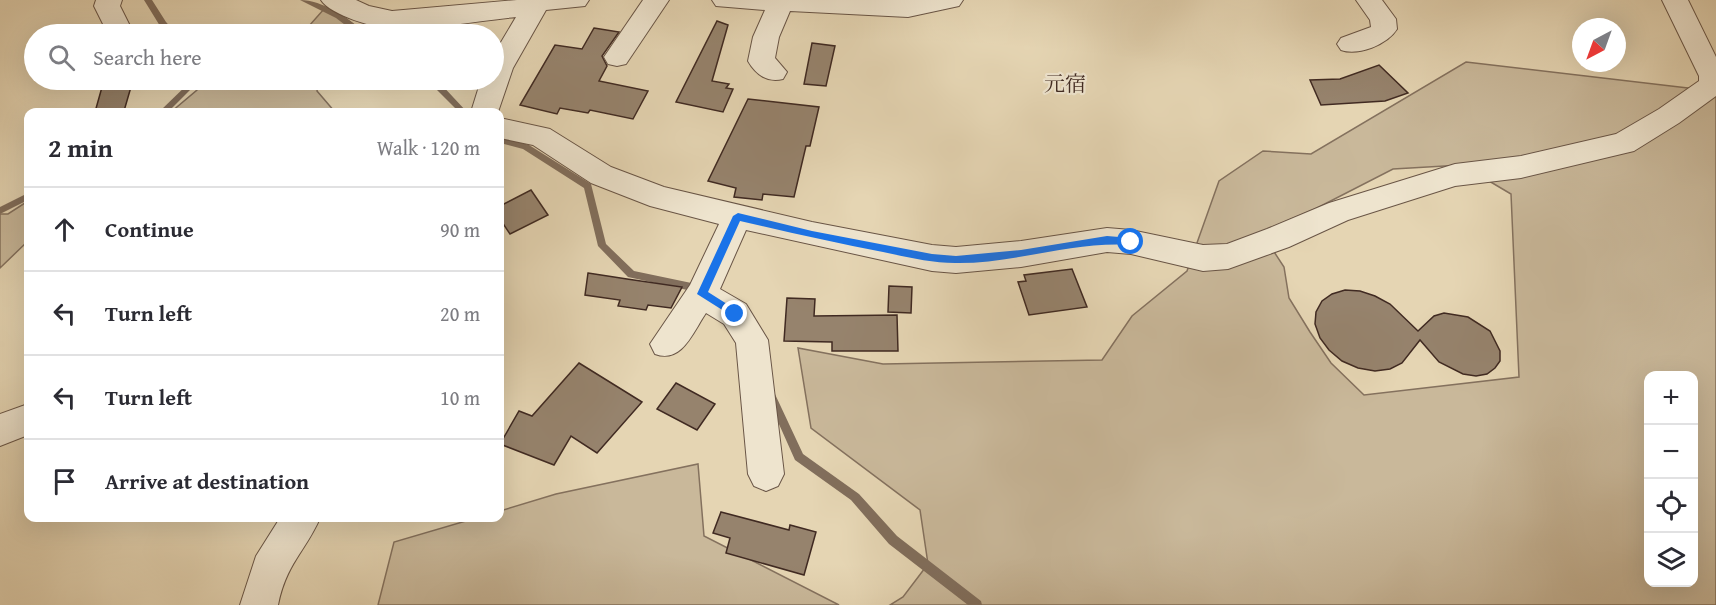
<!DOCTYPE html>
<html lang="en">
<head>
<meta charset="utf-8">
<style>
	body { margin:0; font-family:"Gentium Book Plus","Noto Serif JP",serif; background:#f2f2f3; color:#2b2b33 }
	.controls { position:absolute; right:18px; bottom:18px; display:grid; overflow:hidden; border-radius:12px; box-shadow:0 6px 24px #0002 }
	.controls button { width:54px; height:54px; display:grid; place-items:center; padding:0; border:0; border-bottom:2px solid #e1e1e2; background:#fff; color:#2b2b33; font:30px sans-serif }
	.compass { position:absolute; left:1572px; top:18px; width:54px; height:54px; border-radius:50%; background:#fff; box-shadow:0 6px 24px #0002; rotate:221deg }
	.stop { position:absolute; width:18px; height:18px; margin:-14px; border:4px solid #1a73e8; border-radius:50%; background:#fff }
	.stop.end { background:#1a73e8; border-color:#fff; box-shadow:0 2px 6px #0008 }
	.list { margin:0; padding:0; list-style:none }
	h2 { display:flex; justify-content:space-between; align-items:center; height:78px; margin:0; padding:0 24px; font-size:26px }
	h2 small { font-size:20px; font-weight:400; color:#7c7c81 }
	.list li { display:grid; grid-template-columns:39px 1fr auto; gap:18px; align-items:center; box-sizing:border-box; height:84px; padding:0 24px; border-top:2px solid #e1e1e2 }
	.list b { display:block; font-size:22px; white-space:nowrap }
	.list em { font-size:20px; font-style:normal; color:#7c7c81 }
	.icon { flex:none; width:33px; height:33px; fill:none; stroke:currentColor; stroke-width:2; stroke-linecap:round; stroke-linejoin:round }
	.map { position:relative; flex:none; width:1716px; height:605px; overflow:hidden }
	.search { position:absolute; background:#fff; box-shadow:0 6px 24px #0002; left:24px; top:24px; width:480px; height:66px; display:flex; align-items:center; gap:15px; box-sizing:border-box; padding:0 21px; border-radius:33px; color:#7c7c81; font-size:22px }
	.panel { position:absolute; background:#fff; box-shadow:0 6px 24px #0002; left:24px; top:108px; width:480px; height:414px; border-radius:12px }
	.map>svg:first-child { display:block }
	.green { fill:#c9b89a; stroke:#84715e; stroke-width:1.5; fill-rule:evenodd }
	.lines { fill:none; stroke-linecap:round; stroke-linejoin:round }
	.stream { fill:#816e5c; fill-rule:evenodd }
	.building { fill:#96836d; stroke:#402a22; stroke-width:1.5 }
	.minor-casing { stroke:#695546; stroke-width:2 }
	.minor { fill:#eee4ce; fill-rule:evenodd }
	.route { fill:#1a73e8 }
	.labels { text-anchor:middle; stroke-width:4.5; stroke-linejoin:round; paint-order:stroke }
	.neighbourhood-label { font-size:21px; fill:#402a22; stroke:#eee4ce }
</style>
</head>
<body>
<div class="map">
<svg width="1716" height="605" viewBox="0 0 1716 605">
	<rect width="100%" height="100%" fill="#e5d5b3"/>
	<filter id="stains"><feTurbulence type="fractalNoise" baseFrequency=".00333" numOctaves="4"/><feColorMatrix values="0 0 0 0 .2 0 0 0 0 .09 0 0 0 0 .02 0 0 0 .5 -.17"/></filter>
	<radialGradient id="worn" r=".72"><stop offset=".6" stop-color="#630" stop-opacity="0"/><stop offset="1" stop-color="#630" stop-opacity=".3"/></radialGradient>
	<g class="green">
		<path d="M324,9L338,13L367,34H295L309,26Z"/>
		<path d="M1466,62L1688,88L1716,93V605H890L903,597L928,564L920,510L811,428L798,348L883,364L1102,360L1132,316L1187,271L1219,181L1263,151L1311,154ZM1462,165L1511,194L1519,377L1364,395L1331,363L1310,332L1289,298L1284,267L1261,232L1315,209L1393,169ZM1648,376H1694V582H1648Z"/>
		<path d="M200,80H319L317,91L335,112H171L197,90Z"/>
		<path d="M28,201V241L0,268V214H8Z"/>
		<path d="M698,464L704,536L839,605H378L394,542L476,518H500V511L556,494Z"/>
	</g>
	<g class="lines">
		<g class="stream">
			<path d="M144,0H152L166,22L177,34H170L160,26Z"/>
			<path d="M300,0C322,0 350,18 365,34H357L336,18Z"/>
			<path d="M192,80H200L168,112H160L161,110Z"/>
			<path d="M424,80H434L439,82L467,112H459L433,86Z"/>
			<path d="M500,137L529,145L591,184L606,244L634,271L701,285L704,286L705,289L704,292L701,293L628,277L598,246L584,188L523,149L500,143Z"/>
			<path d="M28,193V200L0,214V207Z"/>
			<path d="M771,391L774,392L803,454L859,494L897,536L981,601L982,605H968L889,544L851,500L795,460L766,395L768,392Z"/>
		</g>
	</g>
	<g class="building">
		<path d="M717,21L728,25L712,81L729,84L726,88L733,89L723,112L676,102Z"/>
		<path d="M455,27L450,34H415L418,30Z"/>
		<path d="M594,28L619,32L602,56L607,66L599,81L648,91L633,119L590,110L588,113L560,108L557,114L520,105L555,45L582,49Z"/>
		<path d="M812,43L835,46L826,86L804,84Z"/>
		<path d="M1379,65L1408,93L1385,101L1321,105L1310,80L1340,79Z"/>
		<path d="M104,80H133L124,111L95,112Z"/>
		<path d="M748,99L819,107L810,146H806L794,197L763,194L762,200L734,197L736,188L708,181Z"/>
		<path d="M531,190L548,215L510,234L500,219V206Z"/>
		<path d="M1072,269L1087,307L1029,315L1018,282L1026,281L1024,275Z"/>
		<path d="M588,273L627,279L682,287L671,308L648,305L646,310L618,306L620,300L585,295Z"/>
		<path d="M889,286L912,287L911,313L888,312Z"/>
		<path d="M1345,290L1360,291L1375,296L1390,304L1418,331L1434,316L1444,313L1468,317L1490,331L1500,351V361L1495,368L1487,374L1476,376L1463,374L1439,362L1420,340L1402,363L1390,369L1375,371L1358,368L1342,361L1329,350L1320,338L1315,324L1316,312L1322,301L1332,294Z"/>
		<path d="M787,298L815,299L814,316L897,315L898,351H832V342L784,341Z"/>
		<path d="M579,363L642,402L597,453L571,436L554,465L500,444L519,411L532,416Z"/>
		<path d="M676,383L715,404L697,430L657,409Z"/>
		<path d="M721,512L789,530L790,525L816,532L804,575L726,553L730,538L713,533Z"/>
	</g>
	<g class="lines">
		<g class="minor-casing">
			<g id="minor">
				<path d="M96,0H122L120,6L134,34H108L94,6Z"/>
				<path d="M321,0H356L369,6L392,11L517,0H589L585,6L546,10L513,68L498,112H471L481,80H494V54L516,17C476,21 434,29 394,29C377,29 330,15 321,0Z"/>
				<path d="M643,0H669L626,64L617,66L608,64L604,57Z"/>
				<path d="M712,0H963L959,6L908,17L790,11L779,37L775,58L787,72L783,79C768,83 756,75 748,61L753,37L765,10L716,6Z"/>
				<path d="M1356,0H1382L1396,19L1397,29C1387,45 1358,56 1341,50L1337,44L1341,38L1371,27L1370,20Z"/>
				<path d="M1662,0H1688L1716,57V96L1679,123L1634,151L1521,178L1455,186L1348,220L1289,247L1228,269L1203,271L1131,254L1107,252L1021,267L956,273L932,271L746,230L720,289L746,304L768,340L784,474L778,486L766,491L754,486L748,474L736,343L724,324L706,313C693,332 682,364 655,354L650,344L690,285L719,224L650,206L591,183L533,145L500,138V118L550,129L611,167L664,187L812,222L932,245L956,247L1021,241L1107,228L1131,230L1203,245L1227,244L1267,229L1329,203L1455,164L1521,156L1616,134L1659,109L1699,81V76Z"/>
				<path d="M28,404V435L0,446V414Z"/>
				<path d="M280,518H320C305,552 286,564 278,605H240L256,556Z"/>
			</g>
		</g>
		<use href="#minor" class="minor"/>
	</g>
	<path class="route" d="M738,213L812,231L932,254L956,256L1021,250L1107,236L1131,238L1136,242L1131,245C1072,241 1014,264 955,263C931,263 907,257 883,252C835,243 788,232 740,221L708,292L738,311L740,314L735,318L697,294L733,216Z"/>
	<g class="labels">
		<g class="neighbourhood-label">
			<text x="1065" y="91">元宿</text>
		</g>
	</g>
	<rect width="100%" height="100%" filter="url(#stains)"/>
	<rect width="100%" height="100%" fill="url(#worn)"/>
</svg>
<div class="controls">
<button>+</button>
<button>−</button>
<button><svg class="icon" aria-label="locate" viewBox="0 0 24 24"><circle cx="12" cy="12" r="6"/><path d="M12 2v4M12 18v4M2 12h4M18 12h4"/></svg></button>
<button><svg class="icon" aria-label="layers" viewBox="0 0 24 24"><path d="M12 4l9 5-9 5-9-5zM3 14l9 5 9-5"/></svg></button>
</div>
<svg class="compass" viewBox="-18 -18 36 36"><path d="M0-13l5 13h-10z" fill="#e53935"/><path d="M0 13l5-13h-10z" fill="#7c7c81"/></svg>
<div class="stop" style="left:1131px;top:242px"></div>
<div class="stop end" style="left:735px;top:314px"></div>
<div class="search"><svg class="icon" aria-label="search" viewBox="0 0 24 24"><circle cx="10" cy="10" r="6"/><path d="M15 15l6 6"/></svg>Search here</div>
<section class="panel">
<h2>2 min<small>Walk · 120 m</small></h2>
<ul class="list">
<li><svg class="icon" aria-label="ahead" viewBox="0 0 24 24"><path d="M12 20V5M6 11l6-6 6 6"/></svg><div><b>Continue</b></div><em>90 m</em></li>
<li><svg class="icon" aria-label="left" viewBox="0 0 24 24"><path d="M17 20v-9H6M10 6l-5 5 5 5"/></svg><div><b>Turn left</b></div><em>20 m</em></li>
<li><svg class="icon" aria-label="left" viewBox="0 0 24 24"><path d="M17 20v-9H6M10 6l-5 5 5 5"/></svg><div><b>Turn left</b></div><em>10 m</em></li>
<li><svg class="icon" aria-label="arrive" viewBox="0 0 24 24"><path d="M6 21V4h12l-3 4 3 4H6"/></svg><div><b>Arrive at destination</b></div></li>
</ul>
</section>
</div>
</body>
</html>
